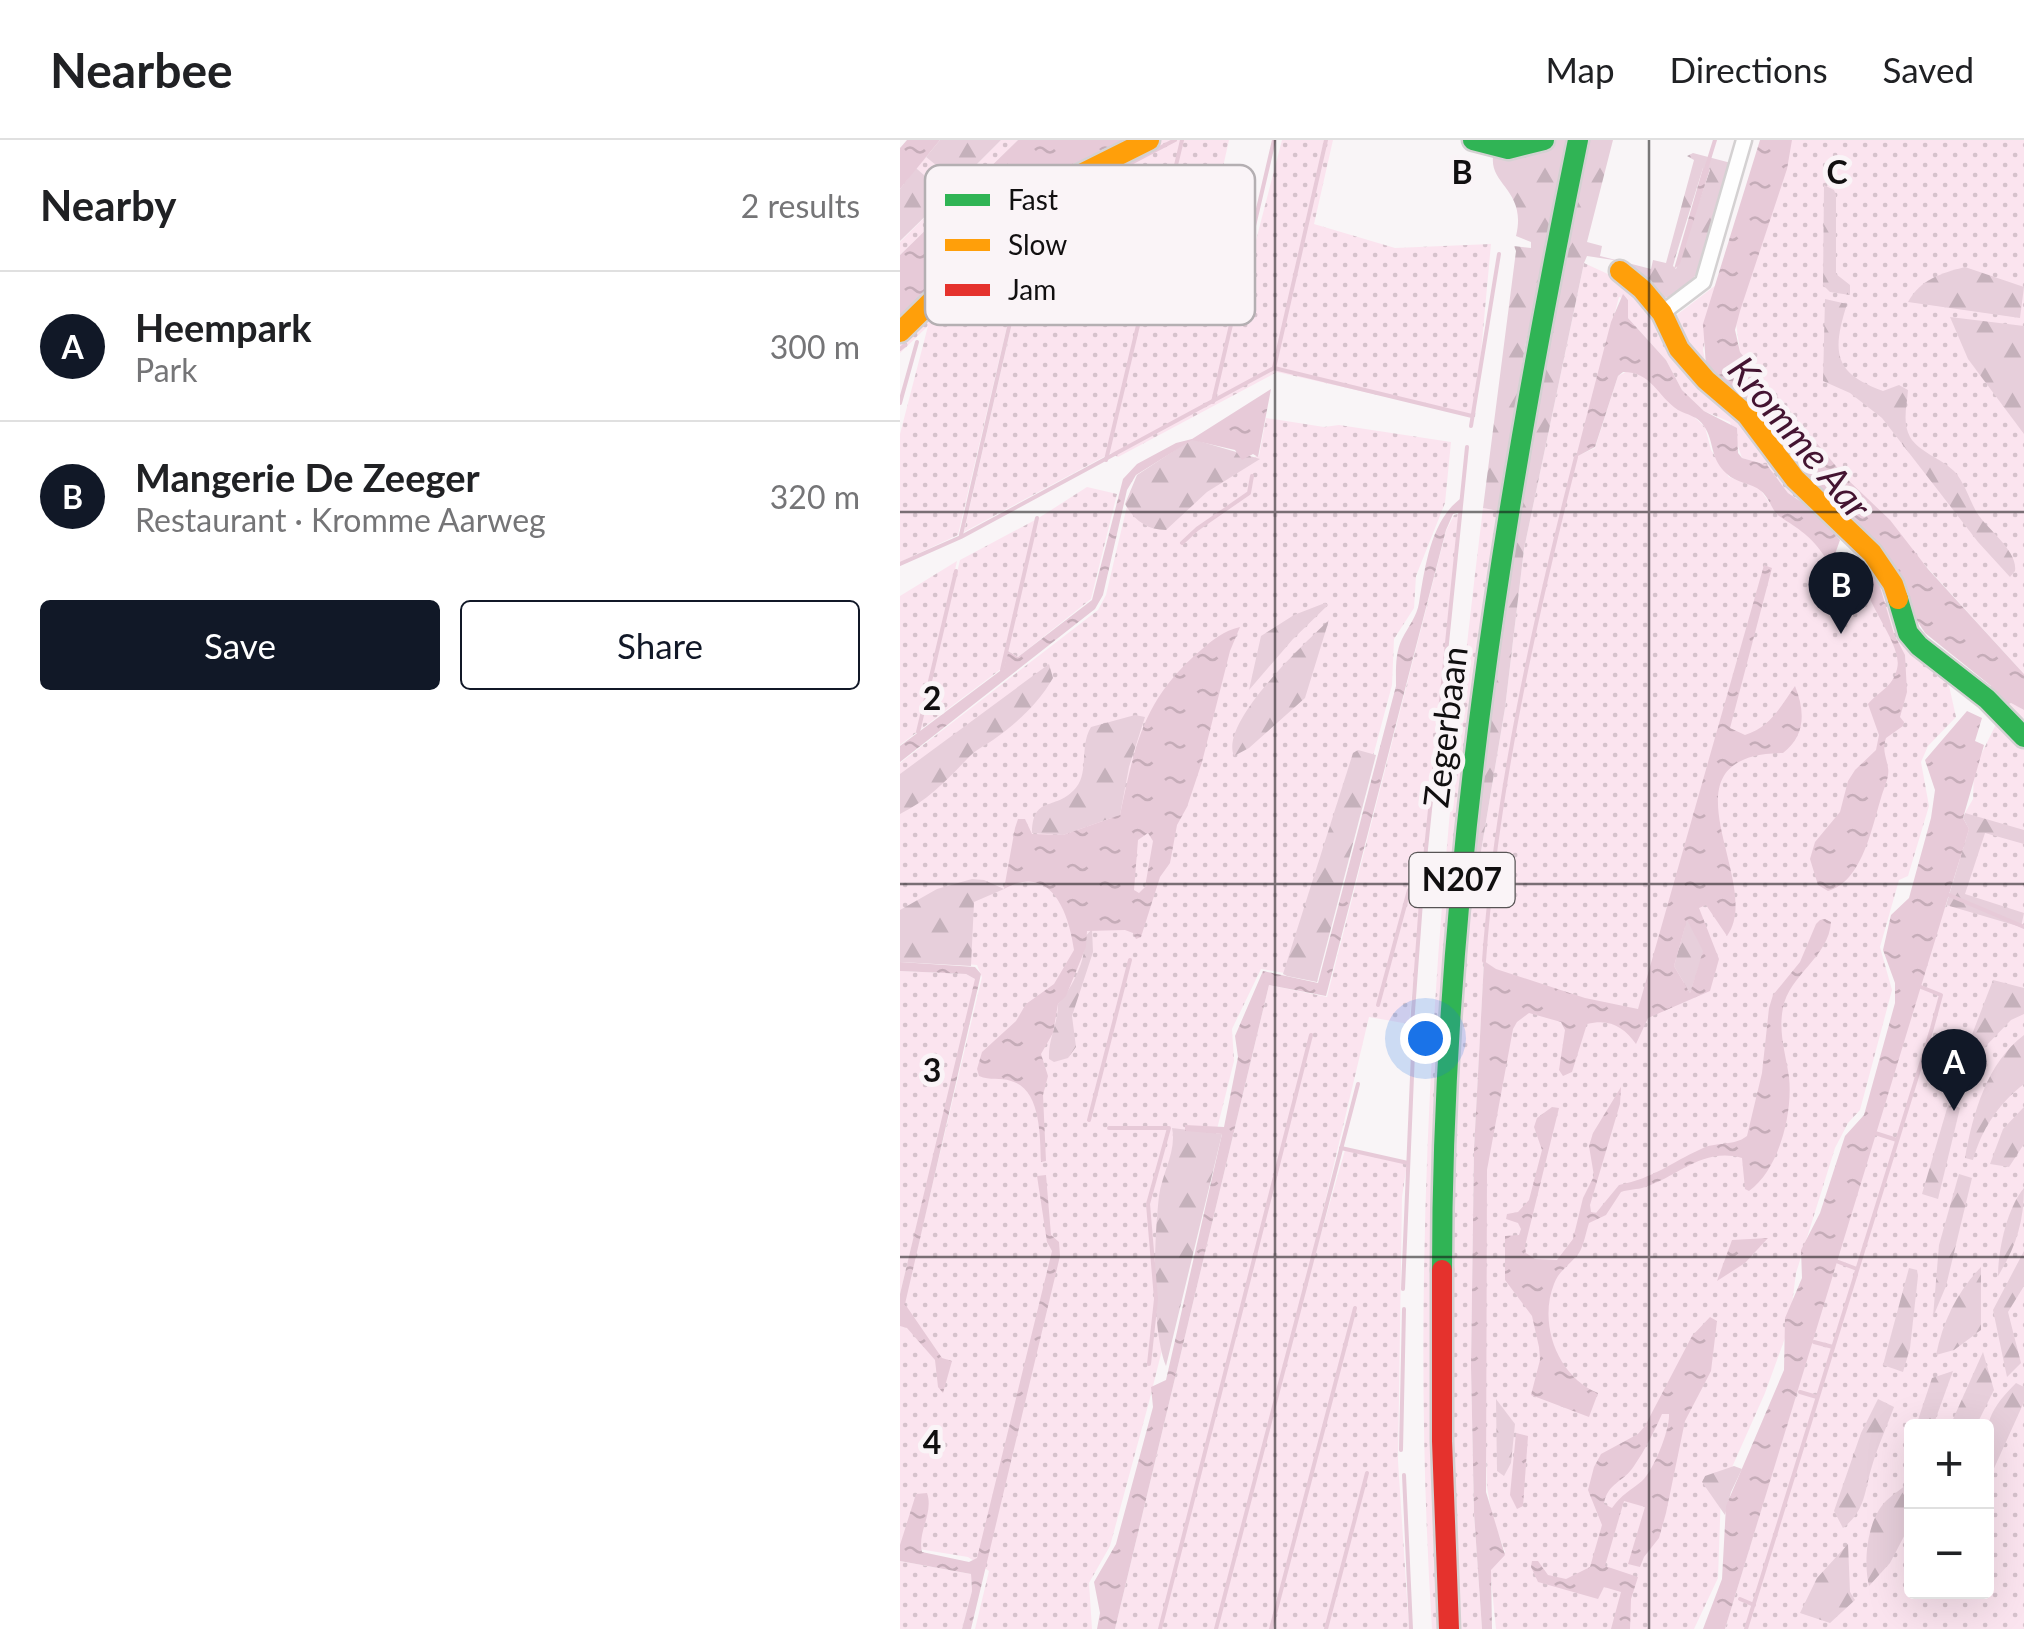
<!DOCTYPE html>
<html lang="en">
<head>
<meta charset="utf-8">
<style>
	body { margin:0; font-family:Lato,sans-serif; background:#f6f6f6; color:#202124 }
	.controls { position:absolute; right:30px; bottom:30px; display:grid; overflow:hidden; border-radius:10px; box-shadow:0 10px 40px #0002 }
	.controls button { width:90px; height:90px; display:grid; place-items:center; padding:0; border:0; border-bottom:2px solid #e0e0e0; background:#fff; color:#202124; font:50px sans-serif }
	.you { position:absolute; left:525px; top:898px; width:35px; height:35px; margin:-25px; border:8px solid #fff; border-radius:50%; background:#1a73e8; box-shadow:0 0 0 15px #1a73e833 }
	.badge { display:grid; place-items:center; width:65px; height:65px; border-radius:50%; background:#111827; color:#fff; font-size:32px; font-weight:700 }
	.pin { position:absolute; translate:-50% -82px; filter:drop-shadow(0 2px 5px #0008) }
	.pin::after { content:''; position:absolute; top:52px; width:35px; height:30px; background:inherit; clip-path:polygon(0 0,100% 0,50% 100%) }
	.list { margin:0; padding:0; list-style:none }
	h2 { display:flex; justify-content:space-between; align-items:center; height:130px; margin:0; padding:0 40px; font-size:42px }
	h2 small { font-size:32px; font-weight:400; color:#757577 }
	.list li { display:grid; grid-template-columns:65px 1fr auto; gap:30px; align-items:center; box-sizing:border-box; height:150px; padding:0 40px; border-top:2px solid #e0e0e0 }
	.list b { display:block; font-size:38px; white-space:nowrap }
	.list p { margin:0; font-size:32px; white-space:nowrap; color:#757577 }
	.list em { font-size:32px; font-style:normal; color:#757577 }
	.actions { display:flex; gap:20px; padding:30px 40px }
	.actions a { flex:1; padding:22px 0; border:2px solid #111827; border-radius:10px; text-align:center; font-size:35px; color:#111827 }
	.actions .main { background:#111827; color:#fff }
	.map { position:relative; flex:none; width:1124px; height:1489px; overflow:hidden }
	header { display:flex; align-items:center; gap:60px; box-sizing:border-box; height:140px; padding:0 50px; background:#fff; border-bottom:2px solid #e0e0e0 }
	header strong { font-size:48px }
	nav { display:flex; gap:55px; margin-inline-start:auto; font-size:35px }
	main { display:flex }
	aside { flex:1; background:#fff }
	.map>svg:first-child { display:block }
	.grass { fill:url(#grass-dots); fill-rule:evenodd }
	.forest { fill:url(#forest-firs); fill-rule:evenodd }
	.water { fill:url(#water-ripples); fill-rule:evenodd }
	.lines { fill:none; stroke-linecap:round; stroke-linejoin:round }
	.stream { stroke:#e7cad8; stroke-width:4 }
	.street-casing { stroke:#d4d1d2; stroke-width:19 }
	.fast-casing { stroke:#d4d1d2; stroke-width:25 }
	.slow-casing { stroke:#d4d1d2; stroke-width:25 }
	.jam-casing { stroke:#d4d1d2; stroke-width:25 }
	.street { stroke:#fefefe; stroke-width:14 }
	.fast { stroke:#30b455; stroke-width:20 }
	.slow { stroke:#ff9f0a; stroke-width:20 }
	.jam { stroke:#e5322d; stroke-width:20 }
	.grid { fill:none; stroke:#110f10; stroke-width:2.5; stroke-opacity:0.55 }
	.labels { text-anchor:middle; stroke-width:10; stroke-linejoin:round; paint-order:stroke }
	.shield { fill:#faf4f7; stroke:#575455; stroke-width:2.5 }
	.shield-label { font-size:32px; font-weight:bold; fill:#110f10 }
	.street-label { font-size:35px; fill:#110f10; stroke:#faf4f7 }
	.water-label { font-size:38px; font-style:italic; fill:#441431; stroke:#faf4f7 }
	.key { fill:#faf4f7; stroke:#b4afb2; stroke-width:2.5 }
	.key-label { font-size:28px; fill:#110f10 }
	.grid-label { font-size:32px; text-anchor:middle; font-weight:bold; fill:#110f10; stroke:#faf4f7; stroke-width:10; stroke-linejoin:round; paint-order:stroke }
</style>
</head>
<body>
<header>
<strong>Nearbee</strong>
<nav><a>Map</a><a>Directions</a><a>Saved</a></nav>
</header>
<main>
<aside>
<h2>Nearby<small>2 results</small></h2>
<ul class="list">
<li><span class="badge">A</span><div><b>Heempark</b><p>Park</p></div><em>300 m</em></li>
<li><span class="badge">B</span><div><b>Mangerie De Zeeger</b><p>Restaurant · Kromme Aarweg</p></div><em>320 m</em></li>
</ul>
<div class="actions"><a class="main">Save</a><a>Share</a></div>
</aside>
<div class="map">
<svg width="1124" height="1489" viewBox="0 0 1124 1489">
	<defs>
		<pattern id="grass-dots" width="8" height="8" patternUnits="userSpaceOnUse" patternTransform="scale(2.5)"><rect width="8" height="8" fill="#fbe4ef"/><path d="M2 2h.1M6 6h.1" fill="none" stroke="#d6c2cc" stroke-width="1.8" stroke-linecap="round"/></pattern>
		<pattern id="forest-firs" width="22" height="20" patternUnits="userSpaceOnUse" patternTransform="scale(2.5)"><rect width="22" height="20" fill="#e7cfdb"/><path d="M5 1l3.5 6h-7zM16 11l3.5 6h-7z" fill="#c5b1bb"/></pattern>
		<pattern id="water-ripples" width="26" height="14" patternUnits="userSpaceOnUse" patternTransform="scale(2.5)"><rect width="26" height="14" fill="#e7cad8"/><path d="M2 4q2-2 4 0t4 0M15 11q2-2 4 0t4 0" fill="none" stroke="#c5acb8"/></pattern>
	</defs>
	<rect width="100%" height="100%" fill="#f9f5f7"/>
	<g class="grass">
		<path d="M101,0H118L0,115V102L47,55L16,28L26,17L58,43Z"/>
		<path d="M256,0H329L317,54L291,48L279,87L354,108L382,0H433L414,84L495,108L591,104L575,277L377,232L218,317L211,313L64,392L135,83L141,77L131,84L58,395L0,422V294L28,186L0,213V199L138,68Z"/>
		<path d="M887,0H1124V534L947,339L840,212L834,169Z"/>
		<path d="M684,123L723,141L915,371L888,353L867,325L842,318L830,282L804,271L782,250L766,220L728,178V159L719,157L677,316L695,308L718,236L728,231L746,237L780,271L791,274L805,287L811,310L829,337L859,348L878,375L887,378L906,392L920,410L967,421L1008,500L1048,541L1056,577L1028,606L1021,622L1029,666L1008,736L999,740L980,807L992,850L960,970L948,983L935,1008L896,1133L889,1187L865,1253L821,1352L818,1438L794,1489H596L590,1429L605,1412L592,1376L587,1347L583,1215L587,1030L591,997L584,822L574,1009L571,1227L574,1373L582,1489H556L544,1089L569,783L605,568L624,409Z"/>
		<path d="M816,145L803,210L806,226L794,221L774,187L778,174Z"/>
		<path d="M366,278L424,287L439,285L551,302L545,363L516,436L514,468L494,499L492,545L414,838L361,829L332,889L334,921L249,1262L210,1406L189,1443L192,1489H75L89,1431L68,1417L0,1406V1181L82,837L77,825L0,818V623L198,470L206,455L231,349L359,316Z"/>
		<path d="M187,347L217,354L191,459L118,517L108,511L124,432L101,529L0,605V456L57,421L21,581L60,420L137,379Z"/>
		<path d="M583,368L598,371L572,556L549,779L542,1489H532C508,1114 537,740 583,368Z"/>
		<path d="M561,373L509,884L469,877L400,1167L445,1010L507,1024L502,1057L498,1321L509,1489H215L369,845L427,857L546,391L554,375Z"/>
		<path d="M1111,563L1124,570V1489H825L1037,788L1046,765L1049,766L1069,675L1065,673L1073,659L1074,629L1102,572L1099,569ZM1012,1286H1086V1452H1012Z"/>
		<path d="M0,831L66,834L75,839V846L0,1154Z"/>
		<path d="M0,1421L71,1434L72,1451L62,1489H0Z"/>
	</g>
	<g class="forest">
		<path d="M40,0H101L58,43L26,17Z"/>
		<path d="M655,0H670L625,207L602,354L598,371L583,368L616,111L614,106L631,108V102L616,96C627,51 590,45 593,17L649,6Z"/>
		<path d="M686,0H713L687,102L702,106L700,116L720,121L687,116L684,123L624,409L605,568L569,783L579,634L627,291Z"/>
		<path d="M793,13L831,23C821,59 807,160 761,158L723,128L724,122L751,129L753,120L766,123L794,20L787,16ZM803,28L810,30L776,129L773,126L776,115Z"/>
		<path d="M16,28L47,55L0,101V49Z"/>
		<path d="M924,45L934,50L936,55V134L950,145V155L930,152L923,145Z"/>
		<path d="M1065,127L1124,147L1120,178L1008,162C1020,140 1041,133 1065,127Z"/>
		<path d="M925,159L947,164C932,212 933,233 983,251L999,245L1008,250C1007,266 1002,282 1010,297C1020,313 1041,318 1054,331C1065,343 1069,359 1077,373C1088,390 1118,411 1115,431L1110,437L1078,402L982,278L950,253L923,241Z"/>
		<path d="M1050,177L1124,186V294L1068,219Z"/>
		<path d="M292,299L360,319L307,352L266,390C247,390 234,380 225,364L237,335Z"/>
		<path d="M425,463L428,465L393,499L349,550L361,496L394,475Z"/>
		<path d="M429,480L405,558L349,608L334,616C319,582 405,503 429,480Z"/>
		<path d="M149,524L153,538C138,564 117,583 93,600C84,606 74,611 67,619C46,641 28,660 0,674V634Z"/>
		<path d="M235,575L245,577L229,627L220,675L163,695L132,693C133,655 154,671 174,650C190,634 179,606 191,587Z"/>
		<path d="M458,610L476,615L417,842L387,836L383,834L453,613Z"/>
		<path d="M1065,673L1124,690V704L1085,693L1065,754L1124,773L1121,787L1046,765L1069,689L1063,678Z"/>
		<path d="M72,739L84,740L104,749L74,762L71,826L0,822V770L37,749Z"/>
		<path d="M787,779L804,811L790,853L774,826Z"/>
		<path d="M192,789L193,812L172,876L176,907L168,918L154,922L149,919C148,899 158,884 158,864C171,850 188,817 184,798Z"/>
		<path d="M1093,840L1124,848V874L1111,880L1080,912L1068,905Z"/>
		<path d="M1124,895V944C1098,964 1082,989 1073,1020L1065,1018C1073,973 1087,923 1124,895Z"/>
		<path d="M1048,965L1060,968L1038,1059L1022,1054Z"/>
		<path d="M1124,967V1004L1109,1027L1090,1024L1103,989Z"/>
		<path d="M272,988L322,994L266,1226C251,1188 254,1099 259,1056C262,1033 277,1011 272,988Z"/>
		<path d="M1059,1034L1072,1038L1046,1146L1033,1177L1039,1105Z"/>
		<path d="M1124,1048C1124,1081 1116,1107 1098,1136C1098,1110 1107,1068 1124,1048Z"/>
		<path d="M1124,1111V1146L1108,1172L1121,1223L1107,1237L1093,1170Z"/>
		<path d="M1081,1127V1190L1054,1210L1036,1215C1043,1181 1057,1152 1081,1127Z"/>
		<path d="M1009,1128L1017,1130L1018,1136L1010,1208L1003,1232L983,1225Z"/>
		<path d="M1083,1212L1094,1250L1076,1286H1050Z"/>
		<path d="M1053,1231L1033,1286H1016L1032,1238Z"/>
		<path d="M1116,1243L1124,1247V1262L1091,1335L1087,1332C1086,1287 1083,1276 1116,1243Z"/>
		<path d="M596,1259L615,1284L611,1323L604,1336L597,1331Z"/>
		<path d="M978,1259L994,1267C987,1286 978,1306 972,1326C964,1352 966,1370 943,1388L934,1371L961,1293Z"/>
		<path d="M834,1326L842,1329L831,1352L825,1375L802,1342L805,1336Z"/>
		<path d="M1011,1340V1383L990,1423L969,1446C963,1421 967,1380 986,1361C994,1353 1004,1348 1011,1340Z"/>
		<path d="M948,1404L950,1452L955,1460L930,1483L900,1473L917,1438Z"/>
	</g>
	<g class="water">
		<path d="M7,0H40L0,49V8Z"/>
		<path d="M118,0H225L148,43L126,59L0,182V115Z"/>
		<path d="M860,0H892L887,29L840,171L835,190L840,212L947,339L990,380L1028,429L1124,534V570L1111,563L1099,569L1097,554L1090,552L1091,546L1025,493L1012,473L996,431L980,407L903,333L806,226L803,184Z"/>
		<path d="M803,28L810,29L780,124L774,129Z"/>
		<path d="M723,154L728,160V178L766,220L782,250L804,271L837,288L838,313L842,318L867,325L888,353L915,371L940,400L934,417H925C910,395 900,390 879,376C872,371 869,357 861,351C852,343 836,343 827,334C809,318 815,302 804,286C798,276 787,275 778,270C757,256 752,232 723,232L718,236L695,307L676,317L711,182Z"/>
		<path d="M371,249L358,317L353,314L342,320L335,310L292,300L236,335L227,350L203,455L195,469L0,622V606L104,528L108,511L118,517L192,460L223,339L237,324L276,303L292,299Z"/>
		<path d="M563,357L561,372L553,374L546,390L426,856L369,845L215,1489H197L200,1473L194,1442L216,1404L253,1267L251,1247L266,1240L322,994L285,991V985L324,987L338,917L335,896L363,831L418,843L496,546C496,530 495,513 502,499C508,487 517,476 519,463C525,427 531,378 563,357Z"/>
		<path d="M967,420L978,440L994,494L1005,515L1007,552L1000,577L1004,582L1003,586L986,598C982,611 986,615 988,628C990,636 983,650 981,658C972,687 962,742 928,751L918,745L910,719L915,702L940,672L948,641L955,630L976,610L979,595L968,564C979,551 992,548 997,529C1005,501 948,448 967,420Z"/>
		<path d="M864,425L872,428L830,588L845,595C871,587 880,567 895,546C905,571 906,595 883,613C752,615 866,743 827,796L806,765L799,768L819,819L810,851L748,878L736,904C724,887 710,878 687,884L672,932L663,936L659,930L665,890L661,882L629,873L617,882L613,889L587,1030L586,1352L605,1415L591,1430L592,1489H582L574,1373L571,1227L574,1009L584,821L596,829L685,858L738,869ZM787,780L803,811L790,853L774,826Z"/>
		<path d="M340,487L330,511L302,622L287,667L277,685L270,723L260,737L241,797L236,799L233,793L225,790L187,791L186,807L166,856L158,864L153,893L141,914L148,936L143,955L146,1021L141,1022C140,996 141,949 111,941C100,937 90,941 79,936L77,929L82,912L116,881L126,864L154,844L174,810C169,773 151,722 104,749L115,688L118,679H125L132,694L163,695L220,675C235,605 243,559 301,510C314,499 323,491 340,487ZM248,693L253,701L245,747L239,753L234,750L238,700Z"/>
		<path d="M1067,571L1082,578L1075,601L1084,605L1063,678L1069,689L825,1489H803L822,1439L826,1366L884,1230L885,1178L902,1138L901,1110L920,1073L945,996L964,975L995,863V843L983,810L991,775L1009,758L1031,678L1035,650L1025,620Z"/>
		<path d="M925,779L931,782C929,817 889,835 883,868C878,892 886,915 889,937C893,973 879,1030 849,1051L845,1049L842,1018C802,1007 778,1037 745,1047C737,1050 729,1049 721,1052L706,1075L689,1083C686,1092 684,1105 679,1113C671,1124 659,1130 654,1144C638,1184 658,1237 698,1253L689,1277L631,1255L640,1220L639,1207L632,1176L605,1140V1096L619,1095L621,1089L618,1083L606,1079L607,1074L618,1072L629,1060L642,1010L634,987L637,978L652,967L659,968L625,1106L626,1113L635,1119L657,1120L673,1099L683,1058L694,1036L689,1006L693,993L721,947L720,964L690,1065L691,1072L696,1073L719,1045C754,1038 770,1023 801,1009C816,1001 833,1007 847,996L862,933L869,868L873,855L900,822L916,784L920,780Z"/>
		<path d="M0,822L75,827L81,834L5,1164L42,1218L52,1221L43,1253L38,1247L35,1220L7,1188L0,1186V1154L75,839L66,834L0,831Z"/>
		<path d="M146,1035L151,1095L159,1102L160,1116L71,1489H62L72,1451L71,1434L0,1421V1405L16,1354L27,1353C34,1373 17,1392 22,1412L69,1422L77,1418L152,1111L147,1102L137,1036Z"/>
		<path d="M868,1098L845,1123L817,1141L832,1100Z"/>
		<path d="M810,1177L817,1181L811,1231L785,1281L766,1373L759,1398L744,1417L740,1427L728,1424L745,1367L724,1361L705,1426L738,1437L731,1459L730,1489H711L721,1452L704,1447L698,1459L638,1442L631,1427L632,1421H638L648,1435L666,1439L690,1427L702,1385L688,1350L694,1327L701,1314L738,1294L745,1286L792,1196ZM762,1274H769C770,1289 754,1330 742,1341C731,1350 721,1355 712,1368L704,1364C707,1343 724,1342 734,1326C745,1310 754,1292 762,1274Z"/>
		<path d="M616,1293L628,1296L623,1366L617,1369L610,1355Z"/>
	</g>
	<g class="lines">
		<g class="stream">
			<path d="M426,0L374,228L572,276"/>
			<path d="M806,29L815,0"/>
			<path d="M33,176L100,111L162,59L275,0"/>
			<path d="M0,209L5,205"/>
			<path d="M313,262L374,0"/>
			<path d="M0,263L17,202"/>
			<path d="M571,286L599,114"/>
			<path d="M206,320L282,0"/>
			<path d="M61,395L133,83"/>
			<path d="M282,403L297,389L349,353L352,336"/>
			<path d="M0,424L61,397L374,228"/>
			<path d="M102,530L137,378"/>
			<path d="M18,592L56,431"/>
			<path d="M1049,755L1124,787"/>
			<path d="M584,821C596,652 634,481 676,317"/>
			<path d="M478,865L509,750L522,748"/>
			<path d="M512,885L522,748L567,307"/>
			<path d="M189,980L230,820"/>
			<path d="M209,988H269L248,1064L256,1159L249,1224"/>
			<path d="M975,993L997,1000"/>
			<path d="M441,1008L508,1023"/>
			<path d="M936,1121L957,1129"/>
			<path d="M503,1149L513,913"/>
			<path d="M914,1202L933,1207"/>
			<path d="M900,1252L917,1257"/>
			<path d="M501,1310L504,1169"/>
			<path d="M504,1335L511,1489"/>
			<path d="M840,1459L854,1465"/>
			<path d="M260,1489L411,895"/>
			<path d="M316,1489L458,944"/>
			<path d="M371,1489L455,1168"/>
			<path d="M426,1489L467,1333"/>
			<path d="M846,1489L1032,888L1041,855L1021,847"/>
		</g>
		<g class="street-casing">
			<path id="street" d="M762,173L803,142L844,0"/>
		</g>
		<g class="fast-casing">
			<g id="fast">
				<path d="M573,0L608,9L644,0"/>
				<path d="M998,459L1008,493L1019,506L1087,559L1124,597"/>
				<path d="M542,1130C542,750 602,371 678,0"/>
			</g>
		</g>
		<g class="slow-casing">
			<g id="slow">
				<path d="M720,131L742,149L762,173L779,209L806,240L847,275L895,339L972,413L993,444L998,459"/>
				<path d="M0,192L105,89L169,40L249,0"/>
			</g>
		</g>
		<g class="jam-casing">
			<path id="jam" d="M542,1130V1301L549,1489"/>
		</g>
		<use href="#street" class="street"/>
		<use href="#fast" class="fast"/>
		<use href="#slow" class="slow"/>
		<use href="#jam" class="jam"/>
	</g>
	<path class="grid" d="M375,0V1489M749,0V1489M0,372H1124M0,744H1124M0,1117H1124"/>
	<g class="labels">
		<rect class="shield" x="509.5" y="713" width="105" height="54" rx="8"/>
		<g class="shield-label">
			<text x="562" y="751">N207</text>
		</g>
		<g class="street-label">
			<text transform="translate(546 587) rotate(-83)" y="12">Zegerbaan</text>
		</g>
		<g class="water-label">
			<text transform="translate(899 298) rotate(50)" y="13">Kromme Aar</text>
		</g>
	</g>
	<rect x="25" y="25" width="330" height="160" rx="15" class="key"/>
	<rect x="45" y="54" width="45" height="12" fill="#30b455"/>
	<rect x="45" y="99" width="45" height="12" fill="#ff9f0a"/>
	<rect x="45" y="144" width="45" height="12" fill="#e5322d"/>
	<g class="key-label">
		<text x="108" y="70">Fast</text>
		<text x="108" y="115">Slow</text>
		<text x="108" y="160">Jam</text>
	</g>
	<g class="grid-label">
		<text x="562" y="44">B</text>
		<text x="937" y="44">C</text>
		<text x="32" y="570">2</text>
		<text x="32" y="942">3</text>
		<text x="32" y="1314">4</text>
	</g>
</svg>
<div class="controls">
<button>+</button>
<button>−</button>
</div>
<div class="you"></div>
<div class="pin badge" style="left:1054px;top:971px">A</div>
<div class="pin badge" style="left:941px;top:494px">B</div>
</div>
</main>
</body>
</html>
